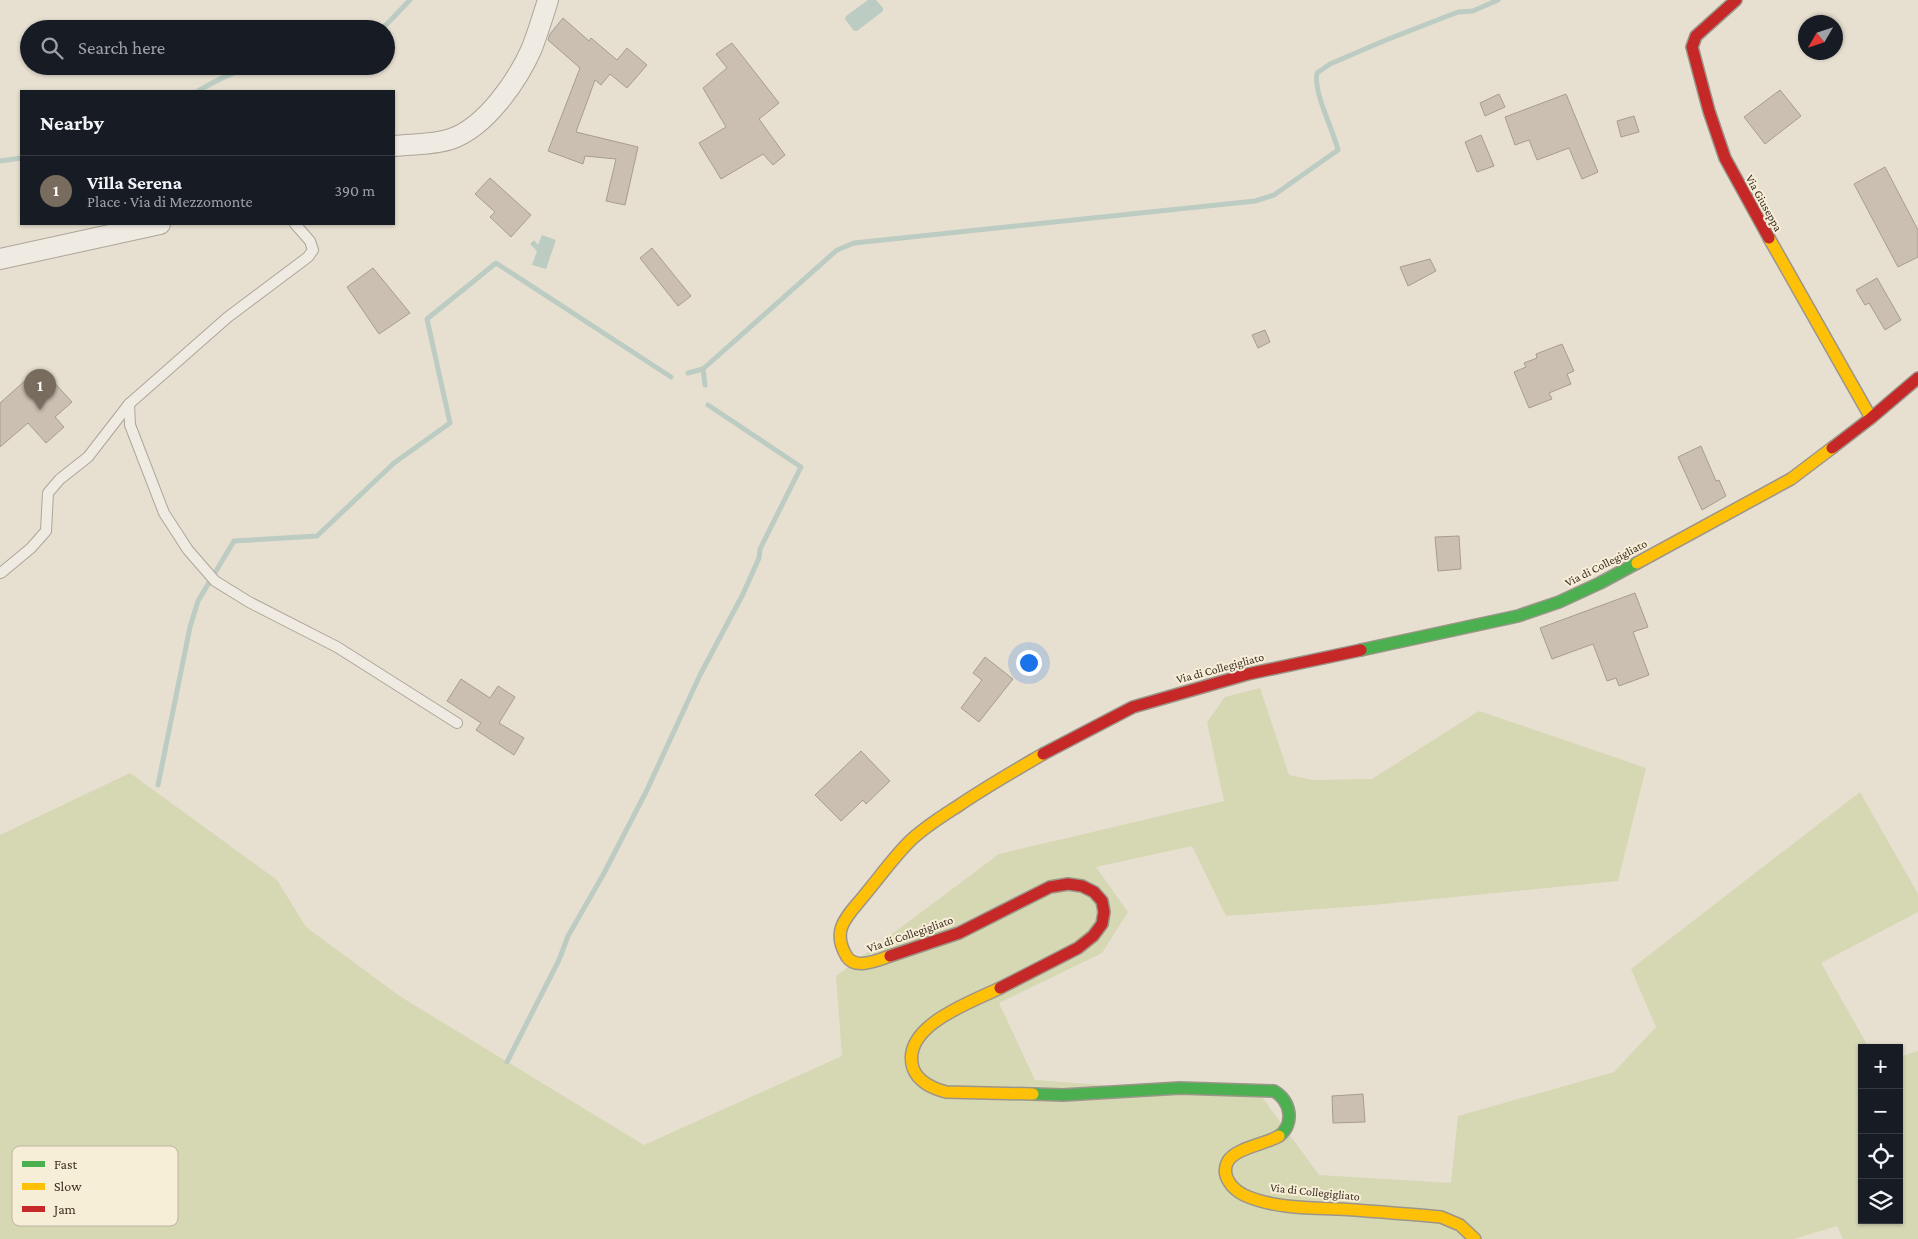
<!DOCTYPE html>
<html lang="en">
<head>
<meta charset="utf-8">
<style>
	body { margin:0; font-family:"Crimson Pro",serif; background:#20242c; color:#f1f3f6 }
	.controls { position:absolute; right:15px; bottom:15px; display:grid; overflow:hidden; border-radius:0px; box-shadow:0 1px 4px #0004 }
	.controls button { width:45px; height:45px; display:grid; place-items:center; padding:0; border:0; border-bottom:1px solid #363941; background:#171b24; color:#f1f3f6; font:25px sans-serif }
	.compass { position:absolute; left:1798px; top:15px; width:45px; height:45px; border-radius:50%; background:#171b24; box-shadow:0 1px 4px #0004; rotate:231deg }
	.you { position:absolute; left:1028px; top:662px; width:18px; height:18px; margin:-12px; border:4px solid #fff; border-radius:50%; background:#1a73e8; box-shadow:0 0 0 8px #1a73e833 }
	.badge { display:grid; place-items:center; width:32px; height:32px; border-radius:50%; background:#786c5e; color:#fff; font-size:16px; font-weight:700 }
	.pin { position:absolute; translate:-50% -41px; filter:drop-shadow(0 1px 2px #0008) }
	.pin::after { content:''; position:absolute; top:26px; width:18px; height:15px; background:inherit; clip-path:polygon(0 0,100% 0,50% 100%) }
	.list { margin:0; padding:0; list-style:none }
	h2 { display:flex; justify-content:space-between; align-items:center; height:65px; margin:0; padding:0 20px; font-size:21px }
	h2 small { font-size:16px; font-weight:400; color:#9ea1a6 }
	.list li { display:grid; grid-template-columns:32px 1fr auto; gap:15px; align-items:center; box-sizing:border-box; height:70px; padding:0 20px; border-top:1px solid #363941 }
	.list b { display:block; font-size:19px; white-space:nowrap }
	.list p { margin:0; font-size:16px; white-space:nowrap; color:#9ea1a6 }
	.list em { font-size:16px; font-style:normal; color:#9ea1a6 }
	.icon { flex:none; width:28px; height:28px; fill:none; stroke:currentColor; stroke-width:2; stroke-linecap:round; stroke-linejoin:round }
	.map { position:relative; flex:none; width:1918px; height:1239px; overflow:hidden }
	.search { position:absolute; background:#171b24; box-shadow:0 1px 4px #0004; left:20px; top:20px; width:375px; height:55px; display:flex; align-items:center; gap:12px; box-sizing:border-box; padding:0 18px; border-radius:28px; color:#9ea1a6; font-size:19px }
	.panel { position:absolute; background:#171b24; box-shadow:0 1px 4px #0004; left:20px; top:90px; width:375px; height:135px; border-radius:0px }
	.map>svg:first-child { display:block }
	.green { fill:#d6d7b3 }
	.water { fill:#bcccc2 }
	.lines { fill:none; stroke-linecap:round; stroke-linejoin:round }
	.stream { stroke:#bcccc2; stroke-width:5 }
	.building { fill:#cbbfb2; stroke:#a89c90 }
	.lane-casing { stroke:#ada599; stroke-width:12 }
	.street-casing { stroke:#ada599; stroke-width:22 }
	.fast-casing { stroke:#9c958a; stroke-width:14 }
	.slow-casing { stroke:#9c958a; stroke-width:14 }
	.jam-casing { stroke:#9c958a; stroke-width:14 }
	.lane { stroke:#efebe3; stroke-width:10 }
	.street { stroke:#efebe3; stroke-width:20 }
	.fast { stroke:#4caf50; stroke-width:11 }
	.slow { stroke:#ffc107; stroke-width:11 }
	.jam { stroke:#c62828; stroke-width:11 }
	.labels { text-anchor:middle; stroke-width:4; stroke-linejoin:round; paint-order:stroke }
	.street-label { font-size:12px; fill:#3d2e20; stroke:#f7eed8 }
	.key { fill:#f7eed8; stroke:#bfb4a1; stroke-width:1 }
	.key-label { font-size:14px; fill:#3d2e20 }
</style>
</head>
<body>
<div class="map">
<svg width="1918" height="1239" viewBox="0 0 1918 1239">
	<rect width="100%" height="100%" fill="#e7e0d1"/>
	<path class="green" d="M1260,688L1289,775L1312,780L1372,779L1479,711L1646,768L1618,881L1373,905L1226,916L1192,846L1096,867L1128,912L1102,953L999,1003L1035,1080L1262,1097L1319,1175L1451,1183L1458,1116L1614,1072L1656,1027L1631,969L1860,792L1918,894V912L1821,963L1869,1048H1862V1220H1899V1057L1918,1051V1239H1843L1837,1226L1794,1239H0V835L130,773L277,880L306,927L401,997L644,1145L842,1056L836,976L999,854L1224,801L1207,722L1225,697Z"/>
	<g class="water">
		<path d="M868,0H876L883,8V11L857,31H854L845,19L846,16Z"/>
		<path d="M542,235L556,240L546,269L532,265L537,251L530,244L534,240L538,245Z"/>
	</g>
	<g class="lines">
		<g class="stream">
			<path d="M382,29L410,0"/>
			<path d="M198,91C217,80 240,67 263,67C286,67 313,78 335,66"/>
			<path d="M0,161L21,158"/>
			<path d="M703,369L705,385"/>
			<path d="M688,373L703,369L837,250L854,243L1255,201L1274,195L1338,150C1333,129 1313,92 1317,73L1330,64L1386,40L1458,12L1473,11L1498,0"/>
			<path d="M158,785L190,627L198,601L234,541L317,536L394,463L450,423L427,319L496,263L671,377"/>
			<path d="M507,1062L559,960L568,936L603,875L646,792L700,675L743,594L759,558L760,549L801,467L708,405"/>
		</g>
	</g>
	<g class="building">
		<path d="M563,18L589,41L591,38L617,60L627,48L647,65L627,88L610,74L601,85L595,80L576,132L638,147L625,205L606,201L616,159L585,156L583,164L548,151L580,68L548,40L550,34Z"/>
		<path d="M732,43L779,103L759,119L785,155L773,165L763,154L721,179L699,143L726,127L703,88L727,68L716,54Z"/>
		<path d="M1780,90L1801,116L1765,144L1744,117Z"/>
		<path d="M1499,94L1505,107L1485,116L1480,103Z"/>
		<path d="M1566,94L1598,172L1582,179L1569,148L1537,160L1529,140L1515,145L1505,117Z"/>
		<path d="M1634,116L1639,132L1621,137L1617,121Z"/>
		<path d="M1481,135L1494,166L1477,172L1465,142Z"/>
		<path d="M1885,167L1918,230V257L1898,267L1854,184Z"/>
		<path d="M490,178L531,215L511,237L490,217L495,212L475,194Z"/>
		<path d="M652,248L691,296L678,306L640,258Z"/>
		<path d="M1430,259L1436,271L1408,286L1400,267Z"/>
		<path d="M373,268L410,313L379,334L347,287Z"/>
		<path d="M1877,278L1901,320L1885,330L1869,303L1865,305L1856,290Z"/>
		<path d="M1265,330L1270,342L1258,348L1252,335Z"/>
		<path d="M1562,344L1574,371L1567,374L1571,384L1549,393L1552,399L1529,408L1514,372L1526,367L1524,363L1537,358L1536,354Z"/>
		<path d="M27,379L37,391L51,379L72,402L55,417L64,427L46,443L28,423L0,447V403Z"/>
		<path d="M1701,446L1716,481L1719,480L1726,496L1702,510L1678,457Z"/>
		<path d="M1459,536L1461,569L1438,571L1435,537Z"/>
		<path d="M1635,593L1648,627L1633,632L1649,675L1619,686L1616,678L1607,681L1593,644L1552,659L1540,628Z"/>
		<path d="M985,657L1013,679L979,722L961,708L982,680L973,673Z"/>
		<path d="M461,679L490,698L498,686L515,697L499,723L524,738L514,755L476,730L481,723L447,701Z"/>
		<path d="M861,751L890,781L866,804L863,800L841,821L815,795Z"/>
		<path d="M1363,1094L1365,1122L1333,1123L1332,1096Z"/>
	</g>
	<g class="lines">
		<g class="lane-casing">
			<g id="lane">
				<path d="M129,404L130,425L164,513L188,550L215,581L249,602L337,647L457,723"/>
				<path d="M1,573L31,548L46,531L48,493L60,479L88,457L129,404L228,317L308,257L313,250L310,241L295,224"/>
			</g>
		</g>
		<g class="street-casing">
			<g id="street">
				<path d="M394,146C413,144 433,145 451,139C486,127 518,80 532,48C538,32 543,16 548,0"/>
				<path d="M0,259L160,224"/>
			</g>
		</g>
		<g class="fast-casing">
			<g id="fast">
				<path d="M1361,650L1518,616L1559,602L1600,583L1637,563"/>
				<path d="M1033,1094L1063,1095L1180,1088L1274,1091C1291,1101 1295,1124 1279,1136"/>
			</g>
		</g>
		<g class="slow-casing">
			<g id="slow">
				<path d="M1769,238L1871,418"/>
				<path d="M1637,563L1791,479L1832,448"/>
				<path d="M890,956C878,960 856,970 847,957C829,928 850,914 867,892C881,875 894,857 909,842C923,828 941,817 958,806C986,787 1014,771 1043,754"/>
				<path d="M1000,988C972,1002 900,1026 913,1068C918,1082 932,1088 946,1092L1033,1094"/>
				<path d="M1279,1136C1266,1144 1236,1148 1228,1161C1220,1175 1232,1189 1244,1195C1272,1208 1308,1208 1338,1209C1372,1211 1407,1214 1441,1217L1460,1225L1475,1239"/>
			</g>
		</g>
		<g class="jam-casing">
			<g id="jam">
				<path d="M1736,0L1696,36L1692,47L1709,111L1725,158L1769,238"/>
				<path d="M1832,448L1871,418L1918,378"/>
				<path d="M1043,754L1133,707L1248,674L1361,650"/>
				<path d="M890,956L959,933L1050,887L1068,884L1082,886L1094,892L1102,901L1104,912L1102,924L1093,936L1078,948L1000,988"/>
			</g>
		</g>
		<use href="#lane" class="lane"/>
		<use href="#street" class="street"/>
		<use href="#fast" class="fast"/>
		<use href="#slow" class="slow"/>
		<use href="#jam" class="jam"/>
	</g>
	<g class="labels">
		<g class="street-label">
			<text transform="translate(1764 203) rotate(61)" y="4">Via Giuseppa</text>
			<text transform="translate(1606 563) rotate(-27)" y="4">Via di Collegigliato</text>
			<text transform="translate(1220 668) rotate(-15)" y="4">Via di Collegigliato</text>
			<text transform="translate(910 934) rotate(-19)" y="4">Via di Collegigliato</text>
			<text transform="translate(1315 1192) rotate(6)" y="4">Via di Collegigliato</text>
		</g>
	</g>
	<rect x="12" y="1146" width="166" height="80" rx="8" class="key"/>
	<rect x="22" y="1161" width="23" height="6" fill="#4caf50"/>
	<rect x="22" y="1183" width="23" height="7" fill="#ffc107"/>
	<rect x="22" y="1206" width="23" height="6" fill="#c62828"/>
	<g class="key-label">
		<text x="54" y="1169">Fast</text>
		<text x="54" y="1191">Slow</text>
		<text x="54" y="1214">Jam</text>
	</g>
</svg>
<div class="controls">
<button>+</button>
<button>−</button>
<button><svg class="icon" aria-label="locate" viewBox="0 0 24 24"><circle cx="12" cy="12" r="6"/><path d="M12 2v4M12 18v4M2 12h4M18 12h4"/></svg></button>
<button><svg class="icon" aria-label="layers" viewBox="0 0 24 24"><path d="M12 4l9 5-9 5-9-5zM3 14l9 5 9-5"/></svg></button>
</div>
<svg class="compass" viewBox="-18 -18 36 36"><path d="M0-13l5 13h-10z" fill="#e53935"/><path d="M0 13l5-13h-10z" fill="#9ea1a6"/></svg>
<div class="you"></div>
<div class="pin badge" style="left:40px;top:410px">1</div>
<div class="search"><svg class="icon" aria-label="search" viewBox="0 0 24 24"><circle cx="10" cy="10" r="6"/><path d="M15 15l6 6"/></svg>Search here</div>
<section class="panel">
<h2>Nearby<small></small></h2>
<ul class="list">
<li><span class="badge">1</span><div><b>Villa Serena</b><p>Place · Via di Mezzomonte</p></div><em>390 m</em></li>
</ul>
</section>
</div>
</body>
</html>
